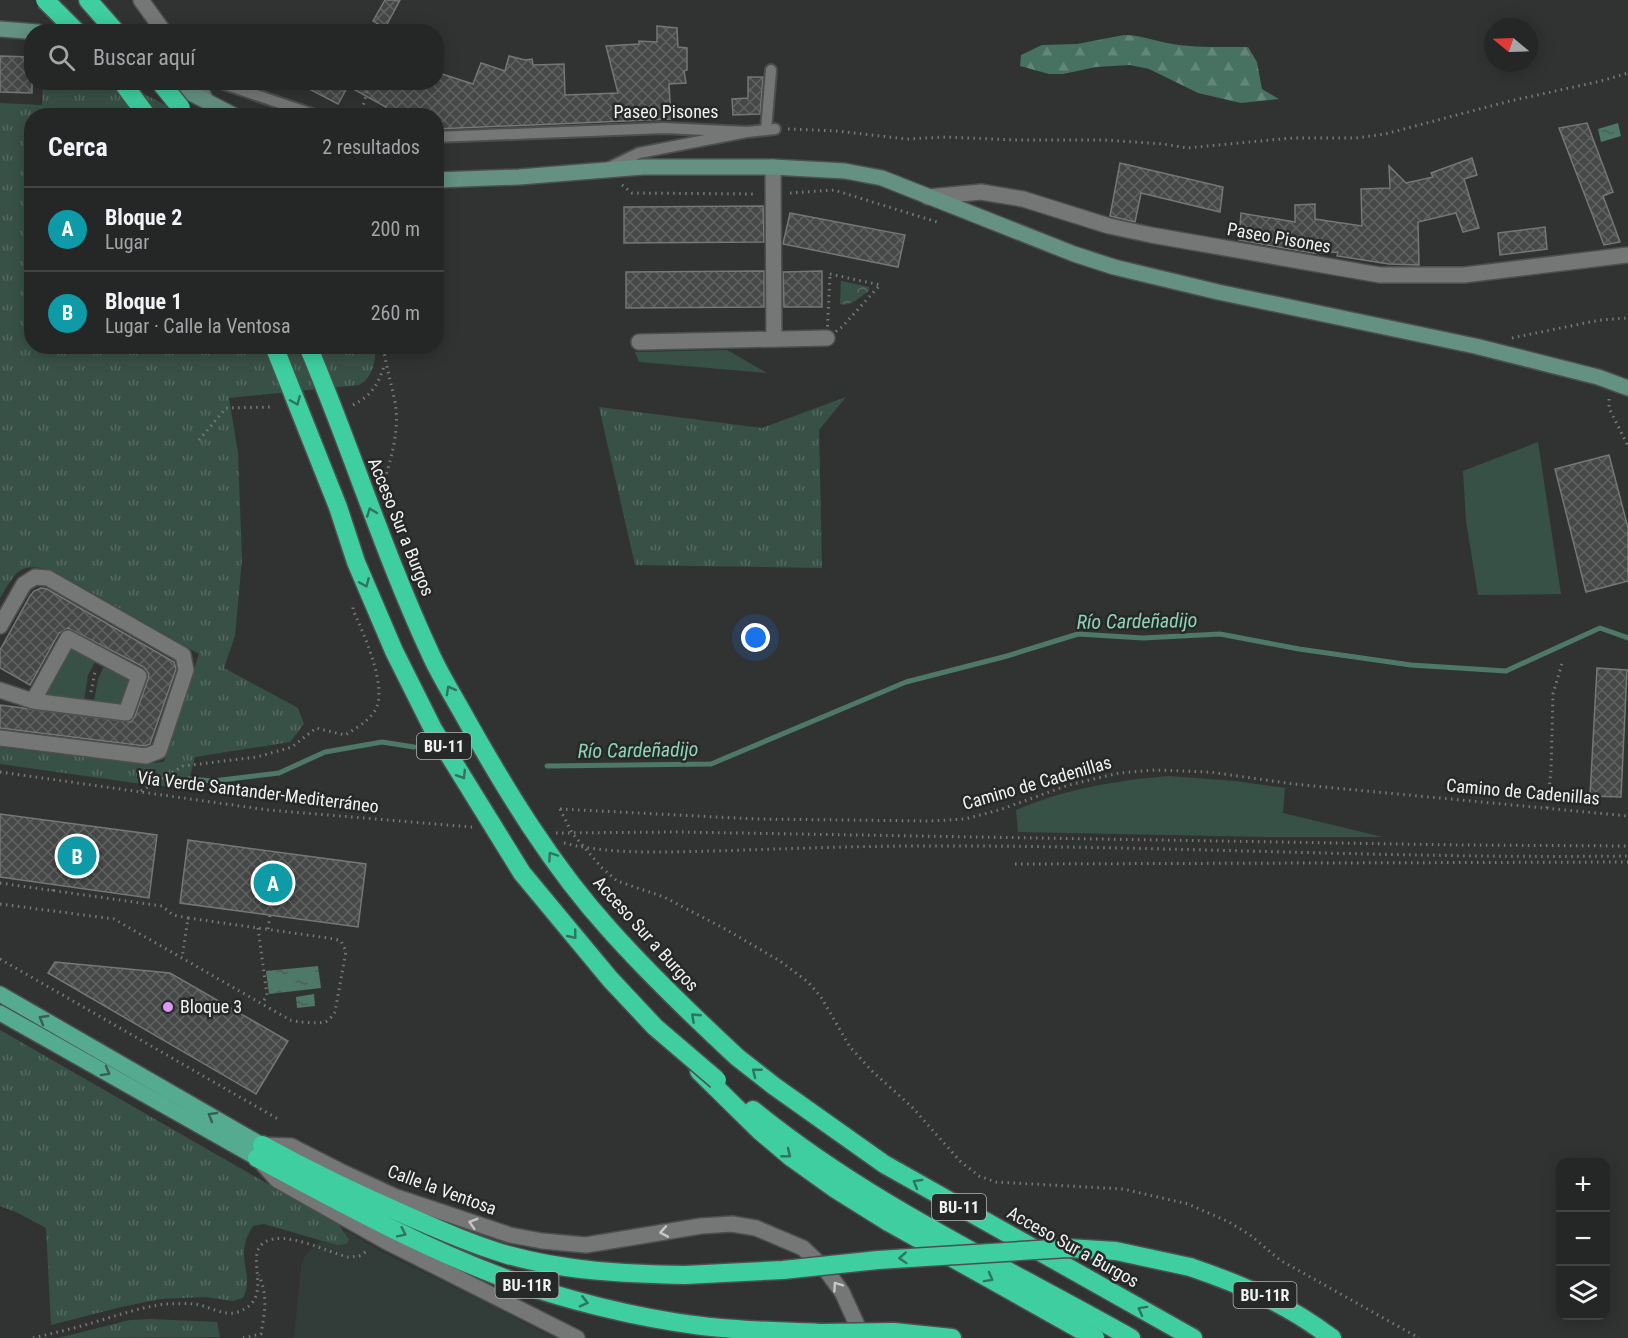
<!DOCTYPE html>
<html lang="es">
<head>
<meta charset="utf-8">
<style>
	body { margin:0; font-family:"Roboto Condensed",sans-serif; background:#2d2e2e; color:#f1f3f6 }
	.controls { position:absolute; right:18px; bottom:18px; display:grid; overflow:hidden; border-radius:12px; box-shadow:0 3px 15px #0003 }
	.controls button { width:54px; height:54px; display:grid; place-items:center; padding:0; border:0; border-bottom:2px solid #424343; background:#252626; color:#f1f3f6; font:30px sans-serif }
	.compass { position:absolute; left:1484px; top:18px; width:54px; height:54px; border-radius:50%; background:#252626; box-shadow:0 3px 15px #0003; rotate:289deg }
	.you { position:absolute; left:756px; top:638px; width:21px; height:21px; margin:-15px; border:4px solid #fff; border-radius:50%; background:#1a73e8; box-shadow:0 0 0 9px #1a73e833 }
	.badge { display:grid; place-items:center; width:39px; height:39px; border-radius:50%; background:#0b8043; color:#fff; font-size:20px; font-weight:700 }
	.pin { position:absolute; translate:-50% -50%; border:3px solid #fff; box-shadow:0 2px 6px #0006 }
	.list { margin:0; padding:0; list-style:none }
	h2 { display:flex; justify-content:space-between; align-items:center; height:78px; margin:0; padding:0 24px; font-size:26px }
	h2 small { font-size:20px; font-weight:400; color:#a3a5a7 }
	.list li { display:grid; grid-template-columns:39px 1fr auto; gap:18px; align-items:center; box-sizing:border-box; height:84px; padding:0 24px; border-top:2px solid #424343 }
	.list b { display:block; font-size:22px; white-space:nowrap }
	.list p { margin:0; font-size:20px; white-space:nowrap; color:#a3a5a7 }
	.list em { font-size:20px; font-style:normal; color:#a3a5a7 }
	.icon { flex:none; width:33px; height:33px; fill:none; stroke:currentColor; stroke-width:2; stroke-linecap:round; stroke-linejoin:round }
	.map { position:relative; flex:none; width:1628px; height:1338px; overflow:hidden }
	.search { position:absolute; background:#252626; box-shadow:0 3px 15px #0003; left:24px; top:24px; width:420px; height:66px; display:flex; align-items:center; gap:15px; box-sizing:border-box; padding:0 21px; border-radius:24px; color:#a3a5a7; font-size:22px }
	.panel { position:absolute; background:#252626; box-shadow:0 3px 15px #0003; left:24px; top:108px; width:420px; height:246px; border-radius:24px }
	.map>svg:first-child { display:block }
	.built { fill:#323c38 }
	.grass { fill:url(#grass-tufts) }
	.forest { fill:url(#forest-firs) }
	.park { fill:url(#park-crowns) }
	.garden { fill:#385146 }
	.water { fill:url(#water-ripples) }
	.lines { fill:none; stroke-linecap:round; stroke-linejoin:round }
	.stream { stroke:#4e7867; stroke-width:5 }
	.building { fill:url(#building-cross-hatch); stroke:#747776; stroke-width:1.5 }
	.lane-casing { stroke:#4d4f4e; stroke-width:14 }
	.street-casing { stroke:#4d4f4e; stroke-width:18 }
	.secondary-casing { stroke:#4d4f4e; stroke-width:18 }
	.primary-casing { stroke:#4d4f4e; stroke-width:18 }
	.highway-casing { stroke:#4d4f4e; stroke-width:21 }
	.path { stroke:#777978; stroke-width:3; stroke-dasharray:1.5 4.5; stroke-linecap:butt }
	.lane { stroke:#747776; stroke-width:10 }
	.street { stroke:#747776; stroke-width:15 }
	.secondary { stroke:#649182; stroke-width:15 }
	.primary { stroke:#54ab8f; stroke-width:15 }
	.highway { stroke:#3ece9f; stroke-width:18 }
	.highway-bridge-casing { stroke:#4d4f4e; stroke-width:21; stroke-linecap:butt }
	.highway-bridge { stroke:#3ece9f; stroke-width:18 }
	.oneway { stroke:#31735e }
	.oneway2 { stroke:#395d51 }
	.oneway3 { stroke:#c5c7c6 }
	.poi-dot { fill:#dc99f4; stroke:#272928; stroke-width:2 }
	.labels { text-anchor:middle; stroke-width:5; stroke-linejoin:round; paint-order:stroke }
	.shield { fill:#272928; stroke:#b4b6b5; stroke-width:1.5 }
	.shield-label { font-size:16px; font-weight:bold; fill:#f0f2f1 }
	.street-label { font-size:18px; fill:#f0f2f1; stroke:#272928 }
	.poi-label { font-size:18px; fill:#f0f2f1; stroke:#272928; text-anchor:start }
	.water-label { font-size:20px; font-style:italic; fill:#8dd5b8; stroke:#272928 }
</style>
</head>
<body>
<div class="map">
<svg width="1628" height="1338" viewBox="0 0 1628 1338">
	<defs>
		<pattern id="grass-tufts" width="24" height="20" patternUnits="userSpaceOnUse" patternTransform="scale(1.5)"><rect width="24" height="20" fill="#385146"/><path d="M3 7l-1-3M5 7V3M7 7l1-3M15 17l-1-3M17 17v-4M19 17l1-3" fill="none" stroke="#556a61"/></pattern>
		<pattern id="forest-firs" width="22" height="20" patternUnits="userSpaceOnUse" patternTransform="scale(1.5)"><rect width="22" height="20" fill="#477160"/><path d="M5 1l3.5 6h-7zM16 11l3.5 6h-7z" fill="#628677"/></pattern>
		<pattern id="park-crowns" width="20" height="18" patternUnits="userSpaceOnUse" patternTransform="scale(1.5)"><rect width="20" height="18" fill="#385146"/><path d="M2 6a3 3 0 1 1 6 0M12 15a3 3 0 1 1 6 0" fill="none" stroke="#556a61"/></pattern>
		<pattern id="water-ripples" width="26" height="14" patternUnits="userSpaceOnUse" patternTransform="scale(1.5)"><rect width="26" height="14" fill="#4e7867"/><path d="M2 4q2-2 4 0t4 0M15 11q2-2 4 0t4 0" fill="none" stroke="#4b6058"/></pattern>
		<pattern id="building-cross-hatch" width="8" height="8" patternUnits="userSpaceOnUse" patternTransform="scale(1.5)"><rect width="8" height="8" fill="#464847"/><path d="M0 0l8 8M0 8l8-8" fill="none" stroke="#616362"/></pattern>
	</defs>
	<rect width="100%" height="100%" fill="#313332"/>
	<path class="built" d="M347,1231L384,1253L491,1305L553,1338H294L301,1266L305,1256L325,1236Z"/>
	<g class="grass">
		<path d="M43,83H122L186,115L32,116V346L375,347C376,361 373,378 359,385L229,398L238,453L242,559L235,636L224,668L298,708L304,724L290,742L195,757L187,788L142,784L0,764V747L145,764L164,762L199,654L54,571C20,561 16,571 0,598V103L42,105Z"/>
		<path d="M846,397L819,430L822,568L635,565L599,407L762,428Z"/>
		<path d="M0,1030L339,1225L349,1240L346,1244L337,1245L264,1224L253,1226C232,1258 256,1273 243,1298L233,1301L206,1297L160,1299L121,1307L51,1325L46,1228L18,1213L0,1206Z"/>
		<path d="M151,1319L217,1322L220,1337L58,1338L130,1320Z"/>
	</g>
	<path class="forest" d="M1124,35C1140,35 1152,40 1167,43C1193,48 1221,47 1248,47L1257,62L1262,89L1279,99L1241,103L1198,93L1149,69L1130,65L1096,67L1063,74H1049L1020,66L1021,55L1042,45L1077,44Z"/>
	<path class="park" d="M841,281L869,287V291C860,297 851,307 840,304Z"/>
	<g class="garden">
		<path d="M727,350L767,373L639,362L635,352Z"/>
		<path d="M1538,442L1561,594L1478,595L1466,521L1463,471Z"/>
		<path d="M72,646L96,660L88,675L84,701L45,695Z"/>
		<path d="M105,664L131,678L121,706L94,702L98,679Z"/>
		<path d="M1169,776L1235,781L1285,788L1283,813L1383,837H1267L1018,832L1016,810C1069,788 1113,781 1169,776Z"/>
	</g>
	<g class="water">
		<path d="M1618,123L1621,136L1601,142L1598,129Z"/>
		<path d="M318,966L321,988L269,994L266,971Z"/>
		<path d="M314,994L315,1006L297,1008L296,997Z"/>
	</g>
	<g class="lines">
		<g class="stream">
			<path d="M547,766L711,764L906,682L1007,656L1078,634L1143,638L1220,634L1299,649L1411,665L1506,671L1600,628L1628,638"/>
			<path d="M189,779L213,781L279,773L325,752L382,742L414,747"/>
		</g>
	</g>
	<g class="building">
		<path d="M385,0H400L385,28L373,21Z"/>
		<path d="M657,26L677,28L678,47L687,48V70L684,71L686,83L669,84L671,119L436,129V116H381L386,107L348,86L338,104L296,82H436L439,73L473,84L481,63L505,71L509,56L525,60L532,59L533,65L564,64L565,95L618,93L606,46L639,44V41L657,42Z"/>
		<path d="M0,56L32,57V93L0,92Z"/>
		<path d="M748,77H763L760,114L733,115L732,99L748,98Z"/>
		<path d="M1587,123L1613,192L1603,196L1620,242L1604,245L1559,128Z"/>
		<path d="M1472,158L1477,175L1464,179L1479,228L1463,232L1456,213L1418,222L1419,265L1389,264L1337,256L1338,252L1313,253L1239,240L1241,213L1295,222V205L1315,204V219L1362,226L1361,189L1390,188L1389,166L1406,183L1433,177L1431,173Z"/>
		<path d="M1120,163L1223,187L1220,212L1141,193L1135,222L1110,216Z"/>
		<path d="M763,206L764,242L624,243V207Z"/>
		<path d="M790,213L905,235L898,267L783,244Z"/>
		<path d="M1545,227L1547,249L1500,255L1498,233Z"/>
		<path d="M764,271V307L626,308V272Z"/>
		<path d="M822,271V307H784L783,272Z"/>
		<path d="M1609,455L1628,528V581L1586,592L1555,469Z"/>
		<path d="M41,588L47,589L174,662L176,669L150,744L145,746L0,728V705L131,722L135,716L148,679L149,674L144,667L68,628L59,633L30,685L0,668V650L30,596L34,591Z"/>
		<path d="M1597,668L1627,670L1621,797L1590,796Z"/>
		<path d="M0,814L157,835L149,898L0,877Z"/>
		<path d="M188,840L366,864L358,927L180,903Z"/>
		<path d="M55,962L170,973L288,1041L256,1094L48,973Z"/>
	</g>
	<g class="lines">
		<g class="lane-casing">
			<g id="lane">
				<path d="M218,82L318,116"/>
				<path d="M766,130L771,70"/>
				<path d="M747,132L775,129"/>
				<path d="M436,137L664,128L747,132L639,153L610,167"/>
			</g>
		</g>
		<g class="street-casing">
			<g id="street">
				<path d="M141,0L164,32"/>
				<path d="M196,82L206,100"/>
				<path d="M773,167L774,339"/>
				<path d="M928,197L981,192L1023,199L1109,226L1151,235L1380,275H1464L1628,255"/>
				<path d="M639,342L827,338"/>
				<path d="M0,626L24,584L35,577L48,578L183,655L186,670L159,751L146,756L0,738"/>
				<path d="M0,690L33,701L126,713L139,676L68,638L33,701"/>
				<path d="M263,1145L291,1146L342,1172L394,1196L510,1235L542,1241L586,1245L701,1226L732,1224L756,1228L803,1248L825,1269L842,1292L863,1338"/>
				<path d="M261,1162L277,1180L385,1241L577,1338"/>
			</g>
		</g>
		<g class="secondary-casing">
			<g id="secondary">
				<path d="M0,29L38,32"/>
				<path d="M181,88L235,116"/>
				<path d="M436,180L519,177L643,167H773L845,171L882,178L1074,254L1114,267L1218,292L1475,346L1598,377L1628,388"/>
			</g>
		</g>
		<g class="primary-casing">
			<g id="primary">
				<path d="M0,994L262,1145"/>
				<path d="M0,1013L257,1158"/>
			</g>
		</g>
		<g class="highway-casing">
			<g id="highway">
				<path d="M88,0L116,32"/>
				<path d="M122,82L147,116"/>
				<path d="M737,1057L774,1086L884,1164L1193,1338"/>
				<path d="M699,1071L760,1131L792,1158L834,1188L890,1223L1095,1338"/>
				<path d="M753,1110C867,1203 1003,1266 1131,1338"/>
				<path d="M262,1145C311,1172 359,1195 410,1217C442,1231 474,1245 508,1255C565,1271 625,1274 685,1275"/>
				<path d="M257,1158C336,1200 415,1244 499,1276C561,1299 636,1318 702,1326C741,1331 781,1331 820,1333"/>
				<path d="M1190,1267C1243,1285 1287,1304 1332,1338"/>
				<path d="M894,1332L952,1338"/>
			</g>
		</g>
		<g class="path">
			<path d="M255,112L263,116"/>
			<path d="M360,116L370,82"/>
			<path d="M788,129L836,131L907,139L946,137L1014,140H1105L1163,144L1187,148L1292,138H1356L1385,134L1510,101L1601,81L1628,73"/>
			<path d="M622,185L632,193L757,194"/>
			<path d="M790,193L834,190L937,222"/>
			<path d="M830,274L880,285L842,327L827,338Z"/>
			<path d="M1512,338L1600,320L1628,318"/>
			<path d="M1609,399V408L1628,446"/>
			<path d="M353,405C373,394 377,386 385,364"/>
			<path d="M199,440L226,408L273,407"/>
			<path d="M383,485C391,459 400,430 395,402C391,383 386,365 383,346"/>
			<path d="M91,692L95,672"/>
			<path d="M0,772L268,810L472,827"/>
			<path d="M141,791L183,766L257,757L292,747L316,728L345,735C355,729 367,722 374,712C390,691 363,632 353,610V605"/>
			<path d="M1547,808L1551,771L1553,694L1563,660"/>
			<path d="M560,809L756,819L931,821L965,819L999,810L1069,785L1119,773L1155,770L1210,772L1293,784L1628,816"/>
			<path d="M560,809L572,833L601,867L617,881L664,897L727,930L780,961L808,982L821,997L850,1047L873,1072L912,1107L960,1161L979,1176L996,1182L1123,1189L1188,1204L1229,1222L1250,1235L1280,1260L1419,1338"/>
			<path d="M556,833L677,832L1459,845L1628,846"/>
			<path d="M564,843C612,855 664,852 713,851C783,849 852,846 922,846C1157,845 1393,859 1628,856"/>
			<path d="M1015,864L1628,862"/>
			<path d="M0,883L162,906L173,915L188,918"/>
			<path d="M53,891V884"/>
			<path d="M0,904L114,919L290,1020C297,1022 318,1024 325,1022C329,1021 333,1015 335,1012L346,951L341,941L335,939L188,918L182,958"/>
			<path d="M258,928L267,995L262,1004"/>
			<path d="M268,929L270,915"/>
			<path d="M0,959L278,1119"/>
			<path d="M33,1338C54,1333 75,1328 95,1322C119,1315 141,1307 166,1304C175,1304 185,1303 194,1304C208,1305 223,1317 238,1312C277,1298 242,1256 265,1242C285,1230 327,1252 348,1257L359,1256L369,1250"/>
			<path d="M243,1338L261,1334C265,1310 268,1298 259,1275"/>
		</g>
		<use href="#lane" class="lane"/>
		<use href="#street" class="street"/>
		<use href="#secondary" class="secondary"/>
		<use href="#primary" class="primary"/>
		<use href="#highway" class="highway"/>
		<g class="highway-bridge-casing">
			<g id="highway-bridge">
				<path d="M45,0L77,32"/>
				<path d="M160,82L181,108"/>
				<path d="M274,346L338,507L356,562L394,651L433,729L522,873L610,979L655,1027L717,1080"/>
				<path d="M308,346C351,448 384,554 431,655C441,677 454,697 466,719C507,792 552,866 609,929C649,974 693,1016 737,1057"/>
				<path d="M685,1275L783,1270L878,1260L1068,1248L1116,1251L1190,1267"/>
				<path d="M820,1333L894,1332"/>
			</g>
		</g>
		<use href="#highway-bridge" class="highway-bridge"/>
	</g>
	<defs><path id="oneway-chevron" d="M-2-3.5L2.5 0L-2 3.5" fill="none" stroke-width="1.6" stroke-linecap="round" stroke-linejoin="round" transform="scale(1.5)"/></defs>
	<g class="oneway">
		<use href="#oneway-chevron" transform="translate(296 401) rotate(68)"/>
		<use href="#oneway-chevron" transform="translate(371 512) rotate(-111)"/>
		<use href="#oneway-chevron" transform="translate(365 583) rotate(67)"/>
		<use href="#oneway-chevron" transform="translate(450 690) rotate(-119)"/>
		<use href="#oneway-chevron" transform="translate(462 775) rotate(58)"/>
		<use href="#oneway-chevron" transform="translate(552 856) rotate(-124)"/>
		<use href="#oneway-chevron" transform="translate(573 935) rotate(51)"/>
		<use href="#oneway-chevron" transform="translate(695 1017) rotate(-137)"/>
		<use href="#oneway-chevron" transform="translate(756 1072) rotate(-142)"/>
		<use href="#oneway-chevron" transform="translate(787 1154) rotate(39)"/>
		<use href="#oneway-chevron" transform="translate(917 1183) rotate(-150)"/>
		<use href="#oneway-chevron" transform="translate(402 1233) rotate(26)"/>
		<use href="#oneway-chevron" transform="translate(903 1258) rotate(176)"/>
		<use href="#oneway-chevron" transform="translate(989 1278) rotate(29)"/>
		<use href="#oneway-chevron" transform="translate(584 1302) rotate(14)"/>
		<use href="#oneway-chevron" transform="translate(1142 1310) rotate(-151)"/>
	</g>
	<g class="oneway2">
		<use href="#oneway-chevron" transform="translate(43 1019) rotate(-150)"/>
		<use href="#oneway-chevron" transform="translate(106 1072) rotate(29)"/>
		<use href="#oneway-chevron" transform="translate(212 1116) rotate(-150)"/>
	</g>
	<g class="oneway3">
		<use href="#oneway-chevron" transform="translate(473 1223) rotate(-163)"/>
		<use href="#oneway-chevron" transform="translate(664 1232) rotate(170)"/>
		<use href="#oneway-chevron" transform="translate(837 1286) rotate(-125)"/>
	</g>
	<circle class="poi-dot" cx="168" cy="1007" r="6"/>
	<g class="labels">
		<g class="shield">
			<rect x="417" y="733" width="54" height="26" rx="4.5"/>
			<rect x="932" y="1194" width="54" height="26" rx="4.5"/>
			<rect x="495.5" y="1272" width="63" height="26" rx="4.5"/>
			<rect x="1233.5" y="1282" width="63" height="26" rx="4.5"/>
		</g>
		<g class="shield-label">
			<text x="444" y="752">BU-11</text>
			<text x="959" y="1213">BU-11</text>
			<text x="527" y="1291">BU-11R</text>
			<text x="1265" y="1301">BU-11R</text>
		</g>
		<g class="street-label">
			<text x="666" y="118">Paseo Pisones</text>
			<text transform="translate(1279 238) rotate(10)" y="6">Paseo Pisones</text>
			<text transform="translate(401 527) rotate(68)" y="6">Acceso Sur a Burgos</text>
			<text transform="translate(1037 783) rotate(-16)" y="6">Camino de Cadenillas</text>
			<text transform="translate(258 792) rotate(7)" y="6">Vía Verde Santander-Mediterráneo</text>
			<text transform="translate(1523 792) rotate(5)" y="6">Camino de Cadenillas</text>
			<text transform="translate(646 934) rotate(48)" y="6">Acceso Sur a Burgos</text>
			<text transform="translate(442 1190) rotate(20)" y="6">Calle la Ventosa</text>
			<text transform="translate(1073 1247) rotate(29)" y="6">Acceso Sur a Burgos</text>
		</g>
		<g class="poi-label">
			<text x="180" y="1013">Bloque 3</text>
		</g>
		<g class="water-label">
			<text transform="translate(1137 621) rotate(-1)" y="7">Río Cardeñadijo</text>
			<text transform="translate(638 750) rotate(-1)" y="7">Río Cardeñadijo</text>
		</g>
	</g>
</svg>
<div class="controls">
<button>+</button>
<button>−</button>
<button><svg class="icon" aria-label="layers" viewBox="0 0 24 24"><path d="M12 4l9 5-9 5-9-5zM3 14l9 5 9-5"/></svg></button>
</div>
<svg class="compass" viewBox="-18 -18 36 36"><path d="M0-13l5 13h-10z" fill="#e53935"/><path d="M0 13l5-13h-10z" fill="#a3a5a7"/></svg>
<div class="you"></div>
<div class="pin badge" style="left:273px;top:883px;background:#0f9aa8">A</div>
<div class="pin badge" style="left:77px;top:856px;background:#0f9aa8">B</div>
<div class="search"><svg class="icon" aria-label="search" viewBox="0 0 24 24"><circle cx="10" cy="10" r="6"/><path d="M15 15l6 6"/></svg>Buscar aquí</div>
<section class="panel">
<h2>Cerca<small>2 resultados</small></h2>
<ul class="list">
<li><span class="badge" style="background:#0f9aa8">A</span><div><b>Bloque 2</b><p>Lugar</p></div><em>200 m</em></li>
<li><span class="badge" style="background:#0f9aa8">B</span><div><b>Bloque 1</b><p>Lugar · Calle la Ventosa</p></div><em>260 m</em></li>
</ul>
</section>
</div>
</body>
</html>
